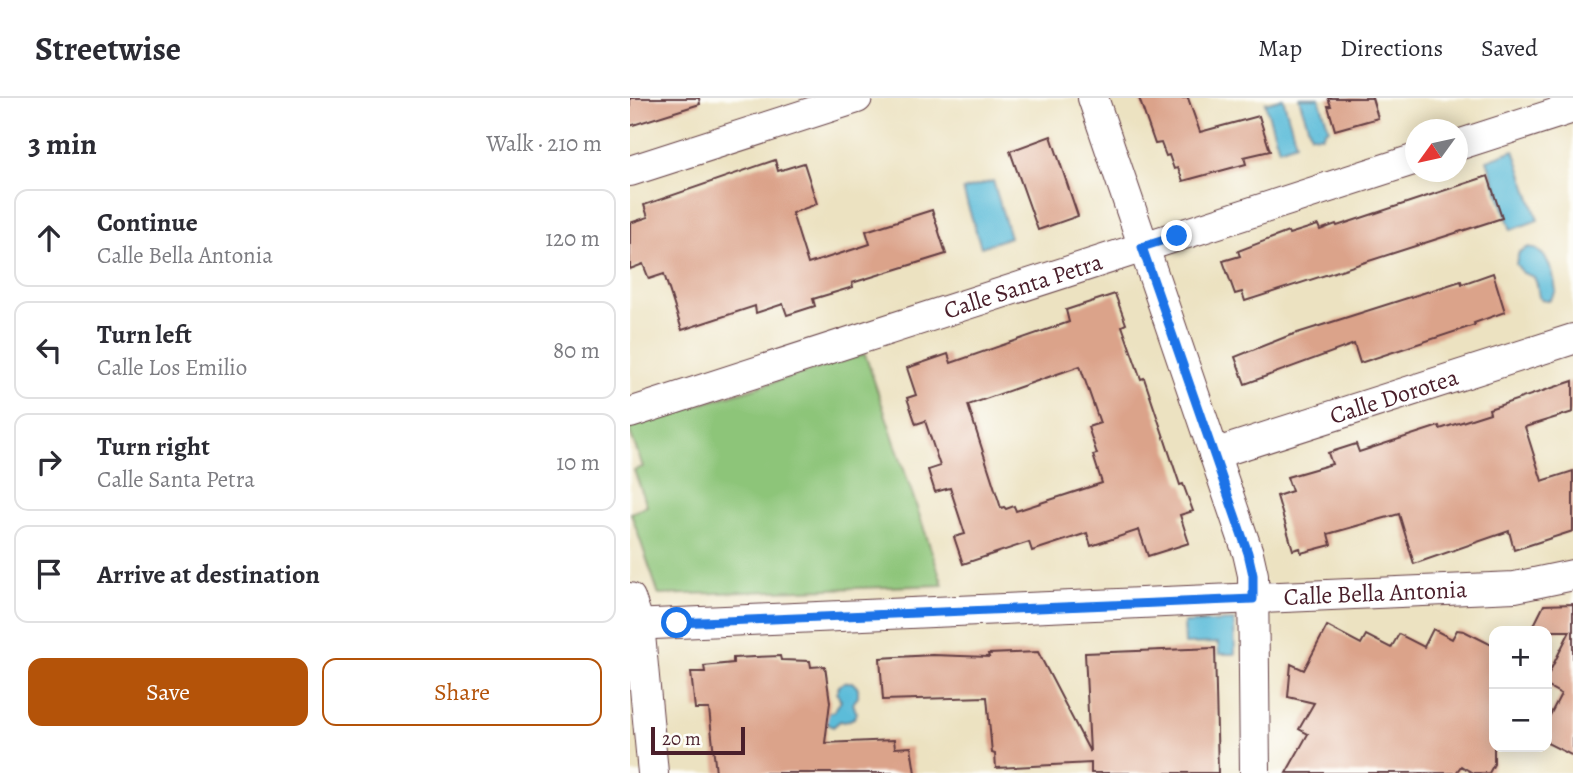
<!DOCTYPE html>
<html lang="en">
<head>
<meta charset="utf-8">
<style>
	body { margin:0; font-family:Alegreya,serif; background:#f7f7f7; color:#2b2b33 }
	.controls { position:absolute; right:21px; bottom:21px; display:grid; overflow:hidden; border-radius:14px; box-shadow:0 4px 18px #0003 }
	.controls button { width:63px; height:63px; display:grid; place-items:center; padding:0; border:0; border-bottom:2px solid #e1e1e2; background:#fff; color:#2b2b33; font:35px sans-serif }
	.compass { position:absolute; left:775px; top:21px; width:63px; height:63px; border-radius:50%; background:#fff; box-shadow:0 4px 18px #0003; rotate:237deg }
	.scale { position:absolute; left:21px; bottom:18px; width:94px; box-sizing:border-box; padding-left:7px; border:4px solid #4a1f2b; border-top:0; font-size:19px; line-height:24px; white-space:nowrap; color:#4a1f2b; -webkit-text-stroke:5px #fdfcf7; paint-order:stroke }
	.stop { position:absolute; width:21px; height:21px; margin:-16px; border:5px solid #1a73e8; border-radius:50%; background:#fff }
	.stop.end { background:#1a73e8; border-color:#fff; box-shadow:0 2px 7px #0008 }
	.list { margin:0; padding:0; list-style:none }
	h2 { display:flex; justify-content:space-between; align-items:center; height:91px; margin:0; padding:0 28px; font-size:30px }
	h2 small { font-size:23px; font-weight:400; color:#7c7c81 }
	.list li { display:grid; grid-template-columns:46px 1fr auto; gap:21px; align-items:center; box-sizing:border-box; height:98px; margin:0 14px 14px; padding:0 14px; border:2px solid #e1e1e2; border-radius:14px }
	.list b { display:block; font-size:26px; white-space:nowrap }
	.list p { margin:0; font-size:23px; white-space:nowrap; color:#7c7c81 }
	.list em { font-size:23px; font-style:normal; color:#7c7c81 }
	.actions { display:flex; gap:14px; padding:21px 28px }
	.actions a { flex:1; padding:16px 0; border:2px solid #b45309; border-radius:14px; text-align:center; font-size:24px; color:#b45309 }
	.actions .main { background:#b45309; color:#fff }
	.icon { flex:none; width:38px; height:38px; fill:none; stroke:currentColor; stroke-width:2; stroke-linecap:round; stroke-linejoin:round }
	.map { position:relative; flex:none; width:943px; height:675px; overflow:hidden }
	header { display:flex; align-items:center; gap:42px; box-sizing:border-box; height:98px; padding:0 35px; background:#fff; border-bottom:2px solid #e1e1e2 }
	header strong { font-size:33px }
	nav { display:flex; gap:38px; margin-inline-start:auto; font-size:24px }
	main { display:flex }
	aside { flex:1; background:#fff }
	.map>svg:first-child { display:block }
	.green { fill:#8dc579; stroke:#6c7252; stroke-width:2 }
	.water { fill:#5bbcd9; stroke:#526e82; stroke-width:2 }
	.building { fill:#dba38a; fill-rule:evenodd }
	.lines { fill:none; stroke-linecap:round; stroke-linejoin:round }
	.street-casing { stroke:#623c42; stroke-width:32 }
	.street { stroke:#fff; stroke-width:30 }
	.route { stroke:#1a73e8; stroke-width:9 }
	.labels { text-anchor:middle; stroke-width:7; stroke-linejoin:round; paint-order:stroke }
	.street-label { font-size:24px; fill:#4a1f2b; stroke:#fdfcf7 }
</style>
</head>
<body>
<header>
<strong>Streetwise</strong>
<nav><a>Map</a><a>Directions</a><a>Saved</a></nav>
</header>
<main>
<aside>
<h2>3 min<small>Walk · 210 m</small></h2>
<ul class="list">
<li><svg class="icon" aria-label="ahead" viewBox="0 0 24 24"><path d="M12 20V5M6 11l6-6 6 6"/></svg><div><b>Continue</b><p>Calle Bella Antonia</p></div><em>120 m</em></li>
<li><svg class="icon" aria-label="left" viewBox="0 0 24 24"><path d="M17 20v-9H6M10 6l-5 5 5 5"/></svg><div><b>Turn left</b><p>Calle Los Emilio</p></div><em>80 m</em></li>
<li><svg class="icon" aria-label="right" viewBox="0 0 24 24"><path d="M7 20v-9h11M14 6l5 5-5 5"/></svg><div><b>Turn right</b><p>Calle Santa Petra</p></div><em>10 m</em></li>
<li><svg class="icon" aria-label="arrive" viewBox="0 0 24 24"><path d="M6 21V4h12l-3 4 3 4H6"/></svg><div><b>Arrive at destination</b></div></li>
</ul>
<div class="actions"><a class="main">Save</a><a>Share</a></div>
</aside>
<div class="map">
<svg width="943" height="675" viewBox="0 0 943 675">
	<rect width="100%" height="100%" fill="#fdfcf7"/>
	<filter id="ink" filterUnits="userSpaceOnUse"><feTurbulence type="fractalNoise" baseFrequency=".0143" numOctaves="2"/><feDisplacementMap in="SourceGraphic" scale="14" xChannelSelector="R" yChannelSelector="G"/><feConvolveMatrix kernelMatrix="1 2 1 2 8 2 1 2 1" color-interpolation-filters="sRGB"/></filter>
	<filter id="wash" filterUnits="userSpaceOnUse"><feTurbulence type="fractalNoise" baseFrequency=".00686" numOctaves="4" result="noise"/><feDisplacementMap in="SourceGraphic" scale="28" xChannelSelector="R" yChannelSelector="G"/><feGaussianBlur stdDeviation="1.57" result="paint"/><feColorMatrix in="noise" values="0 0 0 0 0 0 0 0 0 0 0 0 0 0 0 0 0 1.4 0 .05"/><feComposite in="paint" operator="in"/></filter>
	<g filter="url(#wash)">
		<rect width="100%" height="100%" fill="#ece2c1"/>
		<path class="green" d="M235,256L313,487L29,497L1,415L17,408L4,372L13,369L0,334V328Z"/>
		<g class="water">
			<path d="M653,0L666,45L649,51L635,5Z"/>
			<path d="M669,0H689L699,31L695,32L692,38L681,37Z"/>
			<path d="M884,52L908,122L881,132L857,62Z"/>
			<path d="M363,83L380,139L351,149L333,92Z"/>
			<path d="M899,149C918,153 924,176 926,193L920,202H913L909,199L907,186L904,179L893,175L886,166L889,154Z"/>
			<path d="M604,523L605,556H589L588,545L555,546L554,525Z"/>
			<path d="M214,584H222L228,590V599L223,605L226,614L224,620L215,624L210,623L203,629L195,624L197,615L204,613L211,603L207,595L209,588Z"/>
		</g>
		<g id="blocks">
			<g class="building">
				<path d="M0,0H69L70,6L0,28Z"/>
				<path d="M509,0H558L570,34L629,18L640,53L614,59L616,66L553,83L548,70L544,71L539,57L536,58L531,45L525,46Z"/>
				<path d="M698,0H742L748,20L705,32L698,8H701Z"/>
				<path d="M421,38L448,118L408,132L380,53Z"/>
				<path d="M145,62L148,73L174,65L187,106L162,115L178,166L240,146L236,133L302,112L316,156L222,185L223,189L183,201L185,208L157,217L153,206L126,215L125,208L52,232L34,176L19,181L13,166L0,171V125L18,119L14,107Z"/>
				<path d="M858,78L872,120L615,203L612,194L605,196L593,163L610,158L608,153L658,134L659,136L688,127L690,132L706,126L707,128Z"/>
				<path d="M863,175L875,214L844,225L845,227L730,265L724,246L615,286L605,259L658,238L831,183L832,186Z"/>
				<path d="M485,196L496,226L492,228L511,281L514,280L550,387L553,386L563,413L550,417L559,445L518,458L509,432L461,448L457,435L402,453L399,444L333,466L324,439L335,436L320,390L305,394L298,372L310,368L295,323L286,326L277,300L286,297L277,270L318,256L321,265L439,224L436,212ZM450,268L470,325L458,329L467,356L463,357L472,385L386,413L384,408L376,411L374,409L371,410L338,307Z"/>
				<path d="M943,283V314L895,329L912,383L943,373V433L884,452L879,433L784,466L769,416L698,436L701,447L671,455L670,450L663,452L647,398L662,393L657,379L702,366L698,355L726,346L729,354L809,328L810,331L860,315L859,311Z"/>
				<path d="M943,506V658L917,645V623L931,596L917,588V579L940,533H901L914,507Z"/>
				<path d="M697,528L731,546L736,537L761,550L769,536L794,549L803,531L822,541L827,532L834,533L864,548V666L859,675H843L831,668L826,675H656L678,636L669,631L684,605L658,599L661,566L674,572Z"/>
				<path d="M585,550L588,675H461V665L366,670L365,656L362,655L357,599L253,602L250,560L302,557L359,559L358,556L408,554L460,654L455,555Z"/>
				<path d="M150,558L151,562L180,563L181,569L195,568L200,604L195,645L264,642L265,650L281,649L285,675H86L79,611H65L61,574H75L74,568L103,565V560Z"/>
			</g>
		</g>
	</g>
	<g filter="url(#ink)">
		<use href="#blocks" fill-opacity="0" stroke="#623c42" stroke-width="2"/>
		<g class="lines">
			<g class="street-casing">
				<g id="street">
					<path d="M463,0L618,455L623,477L625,675"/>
					<path d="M828,47L943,10"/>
					<path d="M0,73L227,0"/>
					<path id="s1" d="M0,315L786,61"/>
					<path id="s2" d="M584,356L943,241"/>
					<path d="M0,500L9,526L23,675"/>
					<path id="s3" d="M0,527L885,489L943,477"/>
				</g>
			</g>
			<use href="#street" class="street"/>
		</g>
	</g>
	<g class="lines" filter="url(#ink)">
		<path class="route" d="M47,525L623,501V477L618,455L512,149L547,138"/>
	</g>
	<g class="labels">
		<g class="street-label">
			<text dy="8" stroke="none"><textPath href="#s1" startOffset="413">Calle Santa Petra</textPath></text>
			<text dy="8" stroke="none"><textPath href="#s2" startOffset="189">Calle Dorotea</textPath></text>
			<text dy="8" stroke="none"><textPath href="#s3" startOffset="746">Calle Bella Antonia</textPath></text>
		</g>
	</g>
</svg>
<div class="controls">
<button>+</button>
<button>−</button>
</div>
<svg class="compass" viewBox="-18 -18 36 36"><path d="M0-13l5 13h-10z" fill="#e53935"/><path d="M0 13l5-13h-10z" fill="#7c7c81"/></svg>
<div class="scale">20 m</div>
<div class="stop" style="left:47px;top:525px"></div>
<div class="stop end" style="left:547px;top:138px"></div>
</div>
</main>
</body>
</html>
